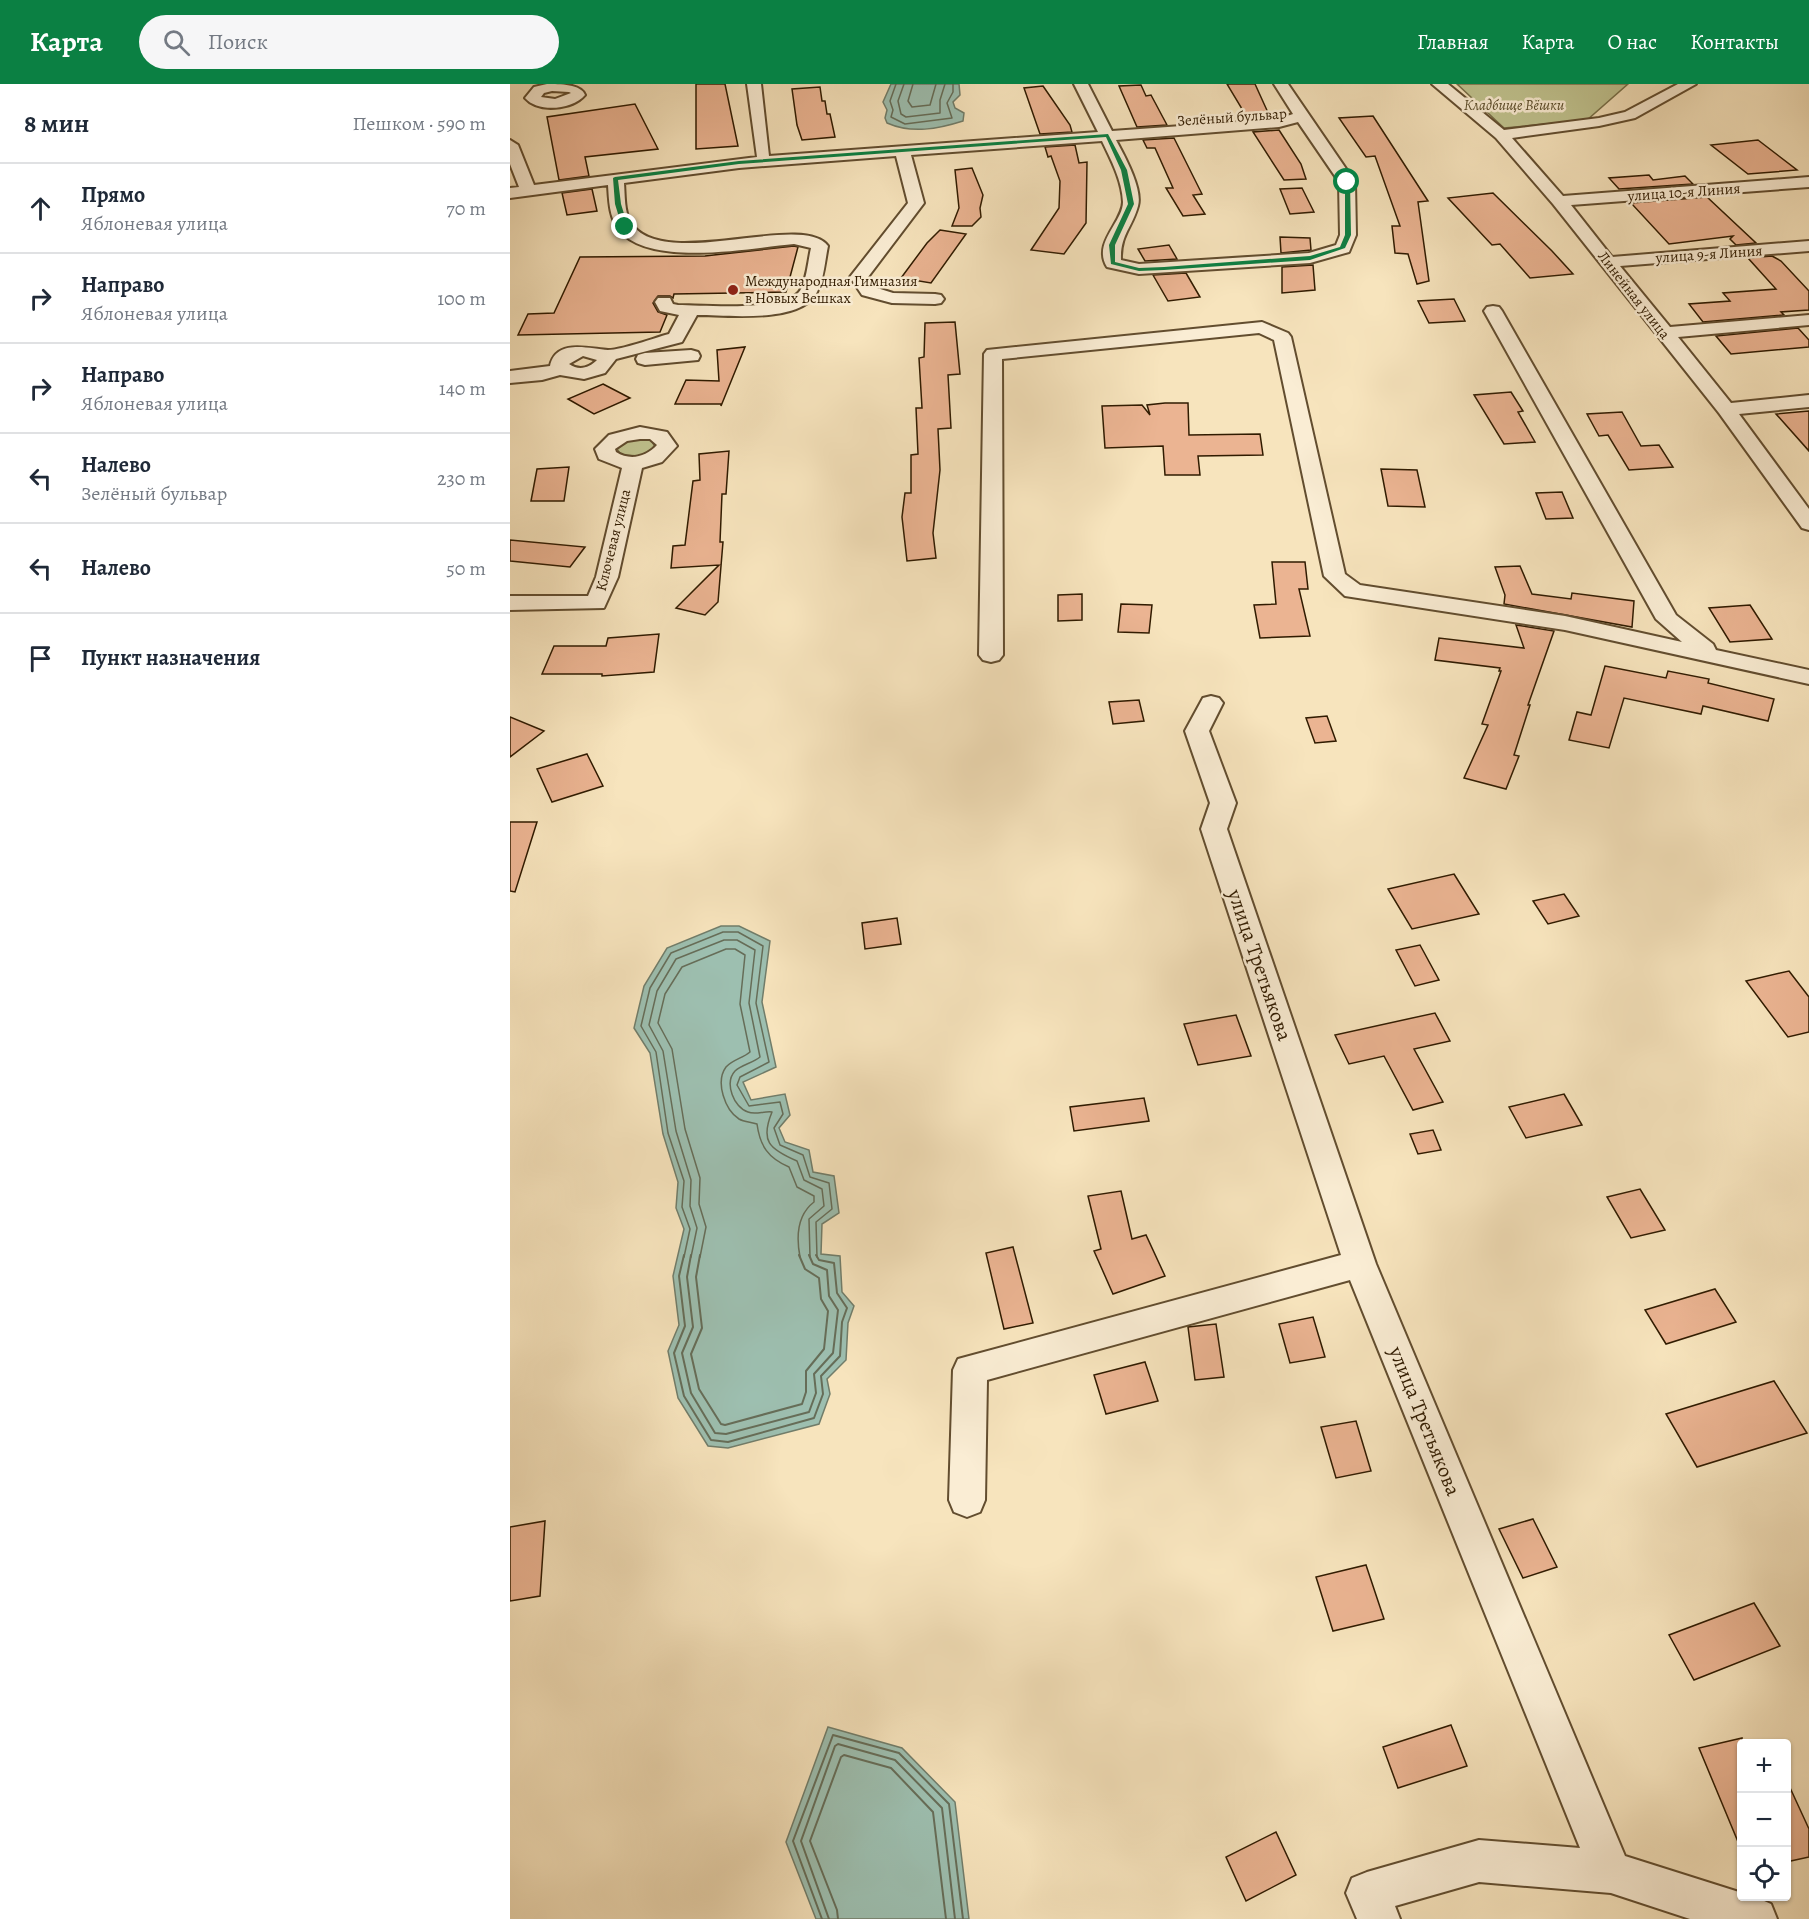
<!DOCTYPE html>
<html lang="ru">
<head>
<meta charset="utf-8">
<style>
	body { margin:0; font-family:Alegreya,serif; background:#f6f6f7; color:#1f2937 }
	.controls { position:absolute; right:18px; bottom:18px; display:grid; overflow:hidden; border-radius:6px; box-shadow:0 2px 4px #0004 }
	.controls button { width:54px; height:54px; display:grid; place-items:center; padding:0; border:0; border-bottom:2px solid #e0e1e3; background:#fff; color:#1f2937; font:30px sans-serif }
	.stop { position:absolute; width:18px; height:18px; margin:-14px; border:4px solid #0b8043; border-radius:50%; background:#fff }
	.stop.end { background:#0b8043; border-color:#fff; box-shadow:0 2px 6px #0008 }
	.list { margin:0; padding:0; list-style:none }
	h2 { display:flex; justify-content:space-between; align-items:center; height:78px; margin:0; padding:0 24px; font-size:26px }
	h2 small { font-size:20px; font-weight:400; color:#747a83 }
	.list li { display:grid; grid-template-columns:39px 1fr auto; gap:18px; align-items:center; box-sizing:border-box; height:90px; padding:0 24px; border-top:2px solid #e0e1e3 }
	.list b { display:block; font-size:22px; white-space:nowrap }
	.list p { margin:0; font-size:20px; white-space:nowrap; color:#747a83 }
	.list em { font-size:20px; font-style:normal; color:#747a83 }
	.icon { flex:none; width:33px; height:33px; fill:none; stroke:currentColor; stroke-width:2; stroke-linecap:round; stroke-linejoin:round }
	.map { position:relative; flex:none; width:1299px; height:1835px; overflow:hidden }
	header { display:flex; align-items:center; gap:36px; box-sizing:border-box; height:84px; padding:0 30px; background:#0b8043; color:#fff }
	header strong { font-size:28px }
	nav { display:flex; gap:33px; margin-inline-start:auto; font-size:21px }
	.search { width:420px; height:54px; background:#f6f6f7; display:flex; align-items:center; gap:15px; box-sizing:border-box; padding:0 21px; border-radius:33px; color:#747a83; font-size:22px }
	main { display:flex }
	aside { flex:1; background:#fff }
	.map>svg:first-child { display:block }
	.green { fill:#c0c38f; stroke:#786f48; stroke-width:1.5 }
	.water { fill:#9dbfb0; stroke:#717d6a; stroke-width:1.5 }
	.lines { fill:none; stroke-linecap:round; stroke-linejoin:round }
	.shore-far1 { stroke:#666d58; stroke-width:1.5 }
	.shore { stroke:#666d58; stroke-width:2 }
	.building { fill:#ebb492; stroke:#301b00; stroke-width:1.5 }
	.minor-casing { stroke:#624d2f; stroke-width:4 }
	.minor { fill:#faedd4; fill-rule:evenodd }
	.route { fill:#0b8043 }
	.poi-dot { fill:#8f2418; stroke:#faedd4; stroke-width:2 }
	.labels { text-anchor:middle; stroke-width:5; stroke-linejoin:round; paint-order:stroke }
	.far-park-label { font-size:15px; font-style:italic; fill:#5b4d2b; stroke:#faedd4 }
	.far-street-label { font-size:15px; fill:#301b00; stroke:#faedd4 }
	.far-poi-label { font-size:15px; fill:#301b00; stroke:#faedd4; text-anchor:start }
	.near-street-label { font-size:21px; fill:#301b00; stroke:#faedd4 }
</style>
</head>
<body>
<header>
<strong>Карта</strong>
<div class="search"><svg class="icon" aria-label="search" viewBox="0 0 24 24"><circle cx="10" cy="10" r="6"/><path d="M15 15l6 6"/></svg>Поиск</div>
<nav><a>Главная</a><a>Карта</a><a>О нас</a><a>Контакты</a></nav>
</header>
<main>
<aside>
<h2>8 мин<small>Пешком · 590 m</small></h2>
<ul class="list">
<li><svg class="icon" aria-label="ahead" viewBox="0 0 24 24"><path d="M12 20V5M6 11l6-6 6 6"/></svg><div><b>Прямо</b><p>Яблоневая улица</p></div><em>70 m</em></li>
<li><svg class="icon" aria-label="right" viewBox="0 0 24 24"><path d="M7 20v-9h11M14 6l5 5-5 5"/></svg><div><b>Направо</b><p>Яблоневая улица</p></div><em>100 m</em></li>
<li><svg class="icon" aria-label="right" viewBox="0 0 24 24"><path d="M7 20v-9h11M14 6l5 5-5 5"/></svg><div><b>Направо</b><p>Яблоневая улица</p></div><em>140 m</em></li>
<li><svg class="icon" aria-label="left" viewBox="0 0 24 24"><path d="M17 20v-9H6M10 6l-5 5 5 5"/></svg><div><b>Налево</b><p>Зелёный бульвар</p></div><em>230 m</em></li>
<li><svg class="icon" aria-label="left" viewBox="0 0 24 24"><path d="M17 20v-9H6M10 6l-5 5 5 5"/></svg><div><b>Налево</b></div><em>50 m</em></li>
<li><svg class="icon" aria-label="arrive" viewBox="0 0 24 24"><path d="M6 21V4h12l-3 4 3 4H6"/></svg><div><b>Пункт назначения</b></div></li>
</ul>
</aside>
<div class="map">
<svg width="1299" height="1835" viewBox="0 0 1299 1835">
	<rect width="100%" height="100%" fill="#f7e4bd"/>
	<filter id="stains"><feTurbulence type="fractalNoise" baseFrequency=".00333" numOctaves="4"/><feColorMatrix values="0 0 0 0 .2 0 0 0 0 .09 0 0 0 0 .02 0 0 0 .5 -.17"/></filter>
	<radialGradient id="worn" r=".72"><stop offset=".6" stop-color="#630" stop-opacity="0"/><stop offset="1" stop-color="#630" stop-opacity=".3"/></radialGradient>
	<g class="green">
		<path d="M947,0H1118L1077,36L994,44Z"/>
		<path d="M121,355L141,356L145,363L131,372L111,371L107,365Z"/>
	</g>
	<g class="water">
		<path d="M381,0H449L450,11L443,18L445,24L454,29L453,37C428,45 402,50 377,39L375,34L377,26L373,18Z"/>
		<path d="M211,842H229L260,857L252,918L266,983L233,998L241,1016L275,1010L280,1031L269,1044L275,1058L299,1066L303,1088L324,1092L329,1129L312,1140L311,1170L330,1172L332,1208L344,1222L338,1239L336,1276L317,1295L320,1310L309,1340L218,1364L198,1362L168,1314L158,1267L169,1241L163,1192L174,1145L166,1124L168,1098L153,1050L140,969L124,944L134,902L157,864Z"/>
		<path d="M318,1643L392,1664L445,1718L459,1835H306L276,1758Z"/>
	</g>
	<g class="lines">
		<g class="shore-far1">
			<path d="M386,0L380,17L383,26L381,33L395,40L442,34L437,19L443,8V0"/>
			<path d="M394,0L388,17L391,30L396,33L430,29V16L435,0"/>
			<path d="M403,0L398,17L402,23L420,21L426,0"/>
			<path d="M174,1173L180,1145L172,1123L174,1097L158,1049L146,968L131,942L140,904L161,869L213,848H228L253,862L246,919L259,978L230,993L227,1001L239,1022L270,1018L273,1030L264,1044L270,1061L293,1071L300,1093L319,1099L322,1125L306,1138L307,1173"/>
			<path d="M181,1173L187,1144L180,1122L181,1096L166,1047L153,967L139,941L147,907L166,875L214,856H227L245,866L239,919L250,973C243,979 231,981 225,987C214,999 224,1024 238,1028C245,1031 254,1027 262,1028C250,1057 259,1065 287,1077L294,1096L312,1105L314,1122L299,1135L300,1173"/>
			<path d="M190,1173L196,1143L189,1120L190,1094L175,1045L162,965L148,939L155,910L172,883L216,865H225L235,871L230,920L240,968C233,974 222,976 216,983C205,998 215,1026 229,1035C234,1038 241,1038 247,1040C250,1062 258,1074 279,1083L287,1103L304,1112V1118C287,1131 286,1152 290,1173"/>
		</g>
		<g class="shore">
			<path d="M174,1171L169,1192L175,1242L164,1269L174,1312L201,1356L218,1358L304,1334L313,1310L311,1292L330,1272L332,1238L337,1224L327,1209L324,1179L309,1176L306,1171"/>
			<path d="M181,1171L177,1193L183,1243L172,1269L181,1309L205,1349L216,1350L299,1328L306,1309L304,1290L323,1269L328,1226L319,1212L317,1186L303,1180L299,1171"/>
			<path d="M190,1171L186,1193L192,1244L181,1270L189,1305L211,1340L215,1341L292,1320L296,1308V1287L314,1265L318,1227L311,1215L309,1194L295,1185L289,1171"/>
			<path d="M312,1835L283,1757L323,1651L389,1669L439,1720L453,1835"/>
			<path d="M319,1835L291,1757L325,1662L328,1660L385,1676L432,1724L445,1835"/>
			<path d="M328,1835L327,1826L300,1757L331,1673L334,1671L381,1684L423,1728L436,1835"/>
		</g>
	</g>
	<g class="building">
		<path d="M186,0H215L228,62L186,65Z"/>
		<path d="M717,0H745L760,33L738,35Z"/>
		<path d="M631,1L636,12L641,11L657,41L627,43L609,2Z"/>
		<path d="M533,2L560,41L562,48L530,50L514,4Z"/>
		<path d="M310,3L312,17H315L317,30H320L325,53L292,56L287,41L282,5Z"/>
		<path d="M125,20L148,65L75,73L79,92L49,96L37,33Z"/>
		<path d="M863,32L918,117L908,118L919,197L907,200L898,170L885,169L882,142H890L865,72L856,73L829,34Z"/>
		<path d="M769,46L791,80L796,95L774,96L743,48Z"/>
		<path d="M664,54L692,110L683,111L695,130L673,132L656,104H663L645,64H637L633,56Z"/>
		<path d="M1248,56L1287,86L1238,90L1201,61Z"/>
		<path d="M565,61L569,79L577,78L576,139L554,170L521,166L549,124L550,97L541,72L538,73L535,63Z"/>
		<path d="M462,84L473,111L470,124L471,133L462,142H442L449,124L445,86Z"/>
		<path d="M1139,91L1143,96L1175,92L1183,100L1109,105L1099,94Z"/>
		<path d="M792,104L804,128L780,130L770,105Z"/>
		<path d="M82,105L87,127L57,131L52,109Z"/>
		<path d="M983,109L1042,167L1063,190L1020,194L990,160L982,161L938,114Z"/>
		<path d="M1197,113L1246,159L1226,161L1220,155L1223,152L1159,160L1121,119Z"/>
		<path d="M430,146L456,150L421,199L391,194L417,159Z"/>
		<path d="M770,153L800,154L801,166L771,169Z"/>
		<path d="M659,161L667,175L635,177L628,165Z"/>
		<path d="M284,162L288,163L276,208L164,210L163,214L160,212H148L143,219L148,228L157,231L150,248L8,251L18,230L44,229L70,173L195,172Z"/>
		<path d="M1262,172L1271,177L1299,207V226L1271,228L1274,231L1193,238L1179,220L1220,217L1213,209L1266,205L1238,174Z"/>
		<path d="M803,181L805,206L772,209V183Z"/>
		<path d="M676,189L690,213L658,217L643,191Z"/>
		<path d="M944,215L955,237L919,239L908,217Z"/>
		<path d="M445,238L450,290L438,291L441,344L428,345L430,386L423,449L426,474L397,477L392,433L395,409H401V371L408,370L406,324H412L409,274L414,273L415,239Z"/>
		<path d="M1288,244L1299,256V263L1221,270L1206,252Z"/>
		<path d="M235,263L211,322V320H165L176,296L209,297L207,266Z"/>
		<path d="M93,300L120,314L84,330L58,315Z"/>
		<path d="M1001,308L1013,327L1008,328L1025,358L994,360L964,311Z"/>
		<path d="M655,319H678L679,351L750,350L753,371L688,372L690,391H655L653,362L595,364L592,322L632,321L640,331L637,321Z"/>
		<path d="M1299,327V367L1266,330Z"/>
		<path d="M1112,328L1131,362L1149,361L1163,383L1119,386L1098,351L1089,352L1077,330Z"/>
		<path d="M219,367L216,410H212L210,458H213L208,518L195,531L166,524L209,481L161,484L163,462L175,461L183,397L190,396L189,370Z"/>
		<path d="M59,383L54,417H21L27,385Z"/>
		<path d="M871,385L907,386L915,423L878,422Z"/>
		<path d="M1052,408L1063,434L1036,435L1026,409Z"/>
		<path d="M0,456L75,463L60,483L0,477Z"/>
		<path d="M762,478H795L798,505H789L800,552L750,554L744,521L766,520Z"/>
		<path d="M1010,482L1022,510L1061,515L1062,509L1124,517L1122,543L994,520L995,511L985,483Z"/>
		<path d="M572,510V536L548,537V511Z"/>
		<path d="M611,520L642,521L639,549L608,548Z"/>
		<path d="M1240,521L1262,555L1220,558L1199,524Z"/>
		<path d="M1006,541L1044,547L1018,621H1020L1004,671L1009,672L996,705L954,694L978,641L972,640L991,587H989L990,584L925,576L929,554L1014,564Z"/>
		<path d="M149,550L144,588L92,592V590H32L44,562H96L98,554Z"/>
		<path d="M1095,582L1156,594L1158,587L1199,595L1198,599L1264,615L1258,637L1193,622L1191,630L1114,614L1099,664L1059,656L1067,628L1081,631Z"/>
		<path d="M629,616L634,637L603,640L599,618Z"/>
		<path d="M817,632L826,657L805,659L796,634Z"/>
		<path d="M0,633L34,647L0,673Z"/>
		<path d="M77,670L93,702L42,718L27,685Z"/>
		<path d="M0,738H27L5,808L0,807Z"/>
		<path d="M944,790L969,830L902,845L878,805Z"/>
		<path d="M1054,810L1069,832L1038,840L1023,817Z"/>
		<path d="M387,834L391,860L355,865L352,839Z"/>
		<path d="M910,861L929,896L905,902L886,866Z"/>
		<path d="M1279,887L1299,913V948L1278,953L1236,897Z"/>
		<path d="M925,929L940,957L904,965L933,1018L903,1026L874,972L839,980L825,951Z"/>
		<path d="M726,931L741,972L688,981L674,940Z"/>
		<path d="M1054,1010L1072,1041L1016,1054L999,1023Z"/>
		<path d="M634,1014L639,1037L564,1047L560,1023Z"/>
		<path d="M923,1046L931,1066L908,1070L900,1050Z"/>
		<path d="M1130,1105L1155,1146L1121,1154L1097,1113Z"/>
		<path d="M611,1107L622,1155L636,1151L655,1192L603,1210L584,1167L591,1165L578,1112Z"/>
		<path d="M503,1163L523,1239L494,1245L476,1169Z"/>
		<path d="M1205,1205L1226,1238L1156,1260L1135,1226Z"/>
		<path d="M803,1233L815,1273L780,1279L769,1240Z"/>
		<path d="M706,1240L714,1293L685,1296L678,1243Z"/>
		<path d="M635,1278L648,1317L596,1330L584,1291Z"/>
		<path d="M1264,1297L1297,1349L1187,1383L1156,1330Z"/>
		<path d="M846,1337L861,1387L826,1394L811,1343Z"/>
		<path d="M1023,1435L1047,1483L1013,1494L989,1445Z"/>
		<path d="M35,1437L30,1512L0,1517V1443Z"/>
		<path d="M856,1481L874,1535L823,1547L806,1493Z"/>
		<path d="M1244,1519L1270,1562L1184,1596L1159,1551Z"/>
		<path d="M941,1641L957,1682L888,1704L873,1663Z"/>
		<path d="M1232,1654V1765H1231L1189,1664Z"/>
		<path d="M1276,1695L1299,1745V1773L1276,1778Z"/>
		<path d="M766,1748L786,1791L736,1817L716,1773Z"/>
	</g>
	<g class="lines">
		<g class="minor-casing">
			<g id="minor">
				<path d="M37,0C50,0 71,0 75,11C62,26 28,29 15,14L24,3ZM42,7L59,8L61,9L45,15L31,13L34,9Z"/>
				<path d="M237,0H251L259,72L588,48L564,0H578L602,47L768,35L783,30L764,0H778L845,98L846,151L839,168L800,179L629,190L597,183C582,159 613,138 613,118C612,96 601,76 592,57L401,71L414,119L358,193L364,203L383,209L425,210L431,211L434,215L431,219L425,220L382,219L352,211L340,193L398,119L386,72L229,84L114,99C115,111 114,128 121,139C153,188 292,127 318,162C315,176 314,195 307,208C291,240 218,231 187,231L172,258L106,275L95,289L74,295L50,291L32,296L0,299V287L40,282C46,254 80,265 98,266C112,266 144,254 159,250L169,231L150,227L145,218L148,214H160L163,220L168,221C193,221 279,229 291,205C297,194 298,177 301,164L284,160C240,164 140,184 109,146C99,133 99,116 98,101L0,114V104L9,103L0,80V56L8,61L24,101L247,73ZM788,38L829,98L830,151L826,161L799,169L629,180L611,176C610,151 622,144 628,122C633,105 614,71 606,56L769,43ZM73,272L87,276C79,284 69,287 59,280Z"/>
				<path d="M922,0H938L994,46L1089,34L1115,28L1168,0H1186L1125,34L1089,42L1002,54L1053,112L1299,93V103L1061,121L1102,173L1299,157V167L1110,182L1160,243L1299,231V241L1168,253L1221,319L1299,311V323L1229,330L1299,425V446L1292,444L1209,329L1043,120L986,54Z"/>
				<path d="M983,222L989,223L992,227L1166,531L1203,560L1206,566L1299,586V600L1055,546L835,512L814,492L764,256L749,249L492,275L493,571L489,576L481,578L473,576L469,571L474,270L477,266L752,238L778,249L781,253L835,490L850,501L1055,532L1172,558L1146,535L974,227L977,223Z"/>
				<path d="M181,266L188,268L190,272L188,276L135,281L128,279L126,275L128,271L135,269Z"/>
				<path d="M130,343L157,348L167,362L152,378L132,384L108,493L94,524L0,526V512H78L86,493L112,384L89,375L85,365L99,351ZM130,355H140L147,361C136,373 120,377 106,368L105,365L117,357Z"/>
				<path d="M701,612L709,614L713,619L699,647L726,719L717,745L866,1180L1115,1772L1232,1809V1812H1243L1261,1820L1267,1835H1180L1101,1809L969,1798L885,1822L890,1835H847L836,1809L842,1794L857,1788L969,1756L1070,1764L840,1196L477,1296L475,1416L470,1428L457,1433L444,1428L439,1416L443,1286L448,1275L831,1171L691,745L700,719L675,647L693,614Z"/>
			</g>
		</g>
		<use href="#minor" class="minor"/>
	</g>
	<path class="route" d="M598,50L617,86L624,120L605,161V178L629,184L654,183L800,172L830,163L835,151V98L837,96L840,98L841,151L835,164L800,176L654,186L629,187L601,180L599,161L618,120L611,86L596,53L229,80L108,96L111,120L118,143L115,144L112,143L105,120L103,94L105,93L229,77Z"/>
	<circle class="poi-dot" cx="223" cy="206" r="6"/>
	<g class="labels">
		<g class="far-park-label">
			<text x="1004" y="26">Кладбище Вёшки</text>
		</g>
		<g class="far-street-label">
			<text transform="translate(722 33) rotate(-4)" y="5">Зелёный бульвар</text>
			<text transform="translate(1174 108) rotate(-4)" y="5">улица 10-я Линия</text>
			<text transform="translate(1199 170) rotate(-4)" y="5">улица 9-я Линия</text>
			<text transform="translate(1124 211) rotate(52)" y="5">Линейная улица</text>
			<text transform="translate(103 456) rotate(-76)" y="5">Ключевая улица</text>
		</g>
		<g class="far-poi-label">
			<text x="235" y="202">Международная Гимназия<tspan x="235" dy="17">в Новых Вешках</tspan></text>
		</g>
		<g class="near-street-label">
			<text transform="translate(750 881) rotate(71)" y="7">улица Третьякова</text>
			<text transform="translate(915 1337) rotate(68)" y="7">улица Третьякова</text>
		</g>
	</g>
	<rect width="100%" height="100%" filter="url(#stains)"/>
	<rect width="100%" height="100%" fill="url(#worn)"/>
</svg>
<div class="controls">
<button>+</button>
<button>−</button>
<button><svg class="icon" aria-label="locate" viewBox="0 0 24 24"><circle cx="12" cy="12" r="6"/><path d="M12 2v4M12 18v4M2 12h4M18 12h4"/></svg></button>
</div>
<div class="stop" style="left:837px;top:98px"></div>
<div class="stop end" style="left:115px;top:143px"></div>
</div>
</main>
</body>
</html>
